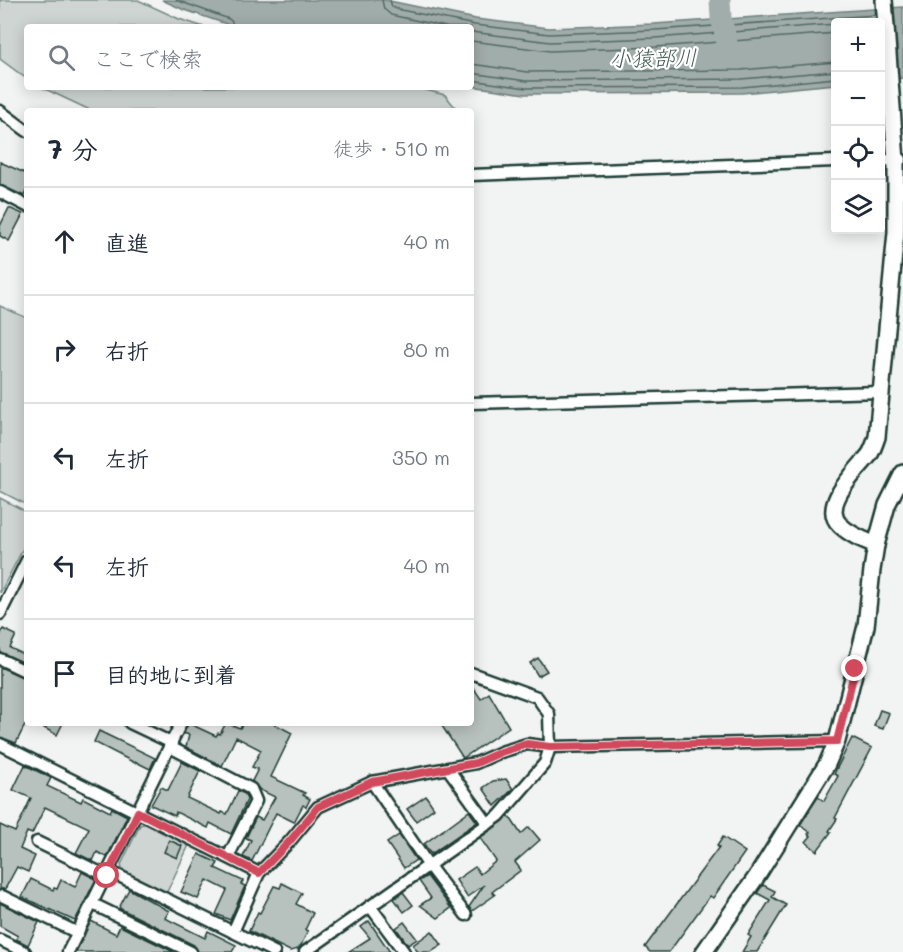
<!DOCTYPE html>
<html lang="ja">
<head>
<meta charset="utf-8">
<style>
	body { margin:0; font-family:Mali,"Klee One",sans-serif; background:#f2f2f3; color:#1f2937 }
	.controls { position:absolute; right:18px; top:18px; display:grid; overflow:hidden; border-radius:6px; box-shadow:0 3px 15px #0003 }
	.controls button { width:54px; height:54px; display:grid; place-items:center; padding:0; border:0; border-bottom:2px solid #e0e1e3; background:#fff; color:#1f2937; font:30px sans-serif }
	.stop { position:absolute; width:18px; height:18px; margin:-14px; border:4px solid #d1495b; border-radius:50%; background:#fff }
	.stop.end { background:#d1495b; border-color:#fff; box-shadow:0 2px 6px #0008 }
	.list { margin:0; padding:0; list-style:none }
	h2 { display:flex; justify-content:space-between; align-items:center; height:78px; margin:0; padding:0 24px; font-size:26px }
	h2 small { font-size:20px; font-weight:400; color:#747a83 }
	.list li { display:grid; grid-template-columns:39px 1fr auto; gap:18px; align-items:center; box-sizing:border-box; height:108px; padding:0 24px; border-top:2px solid #e0e1e3 }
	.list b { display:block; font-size:22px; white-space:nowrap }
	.list em { font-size:20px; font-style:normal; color:#747a83 }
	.icon { flex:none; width:33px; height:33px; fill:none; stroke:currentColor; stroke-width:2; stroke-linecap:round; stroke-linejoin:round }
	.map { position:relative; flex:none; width:903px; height:952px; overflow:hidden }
	.search { position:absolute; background:#fff; box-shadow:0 3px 15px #0003; left:24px; top:24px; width:450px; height:66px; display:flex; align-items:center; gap:15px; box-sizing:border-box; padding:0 21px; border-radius:6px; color:#747a83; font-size:22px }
	.panel { position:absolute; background:#fff; box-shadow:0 3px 15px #0003; left:24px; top:108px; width:450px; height:618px; border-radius:6px }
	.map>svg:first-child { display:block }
	.green { fill:#ced5d3; stroke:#768984; stroke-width:1.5 }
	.water { fill:#a1adaa; stroke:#6d807b; stroke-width:1.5 }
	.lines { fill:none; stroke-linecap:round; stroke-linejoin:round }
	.shore { stroke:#536a63; stroke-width:1.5 }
	.river { stroke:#a1adaa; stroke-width:21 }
	.building { fill:#b7c1bd; stroke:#1f3d34; stroke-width:1.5 }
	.street-casing { stroke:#1f3d34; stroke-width:15 }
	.secondary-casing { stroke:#1f3d34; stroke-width:20 }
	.street { stroke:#fff; stroke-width:10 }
	.secondary { stroke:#fff; stroke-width:15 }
	.route { stroke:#d1495b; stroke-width:8 }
	.labels { text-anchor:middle; stroke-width:4.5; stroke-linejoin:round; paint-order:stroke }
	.water-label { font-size:22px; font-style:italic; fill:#465f57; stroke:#fff }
</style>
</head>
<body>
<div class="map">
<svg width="903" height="952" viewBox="0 0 903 952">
	<rect width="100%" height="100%" fill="#f2f3f3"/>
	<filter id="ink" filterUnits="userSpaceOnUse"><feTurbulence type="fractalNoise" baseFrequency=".0167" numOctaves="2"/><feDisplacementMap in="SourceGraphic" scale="12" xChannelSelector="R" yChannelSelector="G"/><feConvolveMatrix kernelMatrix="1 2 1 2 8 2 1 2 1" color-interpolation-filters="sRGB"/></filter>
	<g filter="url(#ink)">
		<g class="green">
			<path d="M0,0H138L179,19L204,27H27V79L0,59Z"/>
			<path d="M41,87H414L445,95L455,107L453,111H92Z"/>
			<path d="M0,306L27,318V505L0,491Z"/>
			<path d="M0,498L27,512V541L0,593Z"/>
			<path d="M147,823L189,845L166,894L123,873L121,865L140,825Z"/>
		</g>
		<path class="water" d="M162,0H385L476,19L549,28L654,24L903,7V78L881,80L880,22H836L835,84L742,93L525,94L471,86V27H235L182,9Z"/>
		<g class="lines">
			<g class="shore">
				<path d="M176,0L229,19L232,22L233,27"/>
				<path d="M382,0L384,9L391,15L446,27"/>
				<path d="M390,0L392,7L401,10L475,25L549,34L655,30L876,15"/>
				<path d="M471,32L550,42L655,38L836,24"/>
				<path d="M471,41L550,51L656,47L836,33"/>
				<path d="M471,64L527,72L741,70L836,62"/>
				<path d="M471,73L526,81L741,79L836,71"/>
				<path d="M471,80L526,88L742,87L836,78"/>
			</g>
			<path class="river" d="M720,0L721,18L728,47"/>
		</g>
		<g class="building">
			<path d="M0,162L27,174V189L24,196L0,185Z"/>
			<path d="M9,208L23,214L9,241L0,236V226Z"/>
			<path d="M3,629L16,635L10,648L27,656V664L0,652V636Z"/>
			<path d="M538,658L547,671L538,676L530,663Z"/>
			<path d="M0,667L27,679V721L16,743L0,737Z"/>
			<path d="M471,684L481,699L489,693L509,727L463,758L440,723H471Z"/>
			<path d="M880,710L889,713L883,729L874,726Z"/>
			<path d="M35,723H63L57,735Z"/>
			<path d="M188,723L216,736L218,733L220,734L226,723L240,728L243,723H273L292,733L271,777L305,793L303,795L310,799L306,807L303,805L294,822L276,813L252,861L243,857L251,840L246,838L256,817L262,820L275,797L260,790L252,781L258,769L252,767L261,750L236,737L222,766L186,747L189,735L184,733Z"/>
			<path d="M99,731L155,758L150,769L136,762L135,763L94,742Z"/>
			<path d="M852,738L872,748L835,818L837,819L829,831L831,832L817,851L806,842L811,836L808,834L810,832L800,825L818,797L824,801L838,776L834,774Z"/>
			<path d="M182,762L200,771L187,798L221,814L222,812L227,814L238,791L245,794L247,800L231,834L210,823L208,828L176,812L175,816L151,805L161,787L168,790Z"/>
			<path d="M25,765L51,778L47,786L81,802L83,798L110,812L112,808L127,816L107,857L97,852L93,861L76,853L89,828L45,807L32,834L27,832L20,849L35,856L28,872L17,867L5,889H0V825L15,832L31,798L13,790Z"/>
			<path d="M506,779L513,789L495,806L483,788L493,781Z"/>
			<path d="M426,796L434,808L416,821L407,809Z"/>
			<path d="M469,811L477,822L431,854L424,844Z"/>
			<path d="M509,816L521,834L529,827L540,840L515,862L521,870L492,892L495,895L472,911L469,907L484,885L467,897L456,880L475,867L480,874L496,861L480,838Z"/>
			<path d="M399,835L416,860L404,868L387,843Z"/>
			<path d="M723,837L745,852L713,898L710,896L669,952H650L645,947L719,847L717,846Z"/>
			<path d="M169,840L182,846L177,858L164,852Z"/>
			<path d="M199,854L218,863L215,868L243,881L241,884L245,886L230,920L216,914L227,890L207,880L198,899L181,892Z"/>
			<path d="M82,872L96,879L75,921L22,897L31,879L53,890L54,888L57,889L61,880L75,887Z"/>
			<path d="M427,876L451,908L438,918L420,905L431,898L419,881Z"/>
			<path d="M282,883L302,893L296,904L313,913L305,930L308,931L300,947L298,949L290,951L249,931L258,912L260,913L274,886L280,888Z"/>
			<path d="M763,885L775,891L772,897L786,905L757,952H742L751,937L748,935L770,900L757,893Z"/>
			<path d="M129,889L169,911L165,918L205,938L208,931L236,945L232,952H198L194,945L119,908Z"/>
			<path d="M403,892L413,905L404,912L394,899Z"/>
			<path d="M0,903L39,922L28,945L16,939L18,936L0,926Z"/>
			<path d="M91,921L116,934L120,926L174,952H76Z"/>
			<path d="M369,921L390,952H348L370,938L361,927Z"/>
			<path d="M404,922L417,939L408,945L396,928Z"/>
			<path d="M432,931L442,945L431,952H418L413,945Z"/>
		</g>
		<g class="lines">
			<g class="street-casing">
				<g id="street">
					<path d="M0,111L27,131"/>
					<path d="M880,161L901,159"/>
					<path d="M471,175L836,161"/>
					<path d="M0,192L27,206"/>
					<path d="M471,403L881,392"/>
					<path d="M0,614L27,560"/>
					<path d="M0,659L27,672"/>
					<path d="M130,723L172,743"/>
					<path d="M0,744L259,873"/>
					<path d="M170,747L251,789L256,801L228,857"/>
					<path d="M449,770L488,824"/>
					<path d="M372,782L429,866L466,915"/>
					<path d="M37,842L107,876"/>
					<path d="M109,871L274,952"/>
					<path d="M2,896L78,933"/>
					<path d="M93,904L191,952"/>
					<path d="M370,906L404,952"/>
					<path d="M233,932L259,873L290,841L318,807L372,782L476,763L501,752L527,744L550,747L837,741"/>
					<path d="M0,940L25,952"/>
					<path d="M68,952L181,723"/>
					<path d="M305,952L499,816L545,763L550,747L549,714L537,697L471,673"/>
				</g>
			</g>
			<g class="secondary-casing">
				<g id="secondary">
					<path d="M876,545C864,540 850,535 840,525C819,505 858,470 870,454C873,449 875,443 877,437L896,232V161L884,0"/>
					<path d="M704,952L757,876L827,764L837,741L866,626L872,570L876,545L887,505L903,473"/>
				</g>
			</g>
			<use href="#street" class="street"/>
			<use href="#secondary" class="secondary"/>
		</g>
	</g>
	<g class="lines" filter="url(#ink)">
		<path class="route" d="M107,876L138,812L259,873L290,841L318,807L372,782L476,763L501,752L527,744L550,747L837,741L855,669"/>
	</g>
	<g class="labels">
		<g class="water-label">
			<text transform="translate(653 58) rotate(-1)" y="8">小猿部川</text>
		</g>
	</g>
</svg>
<div class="controls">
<button>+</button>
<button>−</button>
<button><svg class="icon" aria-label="locate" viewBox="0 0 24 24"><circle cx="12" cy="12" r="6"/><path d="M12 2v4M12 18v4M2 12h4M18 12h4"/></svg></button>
<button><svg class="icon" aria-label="layers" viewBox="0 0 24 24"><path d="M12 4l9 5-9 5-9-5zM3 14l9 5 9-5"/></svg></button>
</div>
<div class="stop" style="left:107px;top:876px"></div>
<div class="stop end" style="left:855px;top:669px"></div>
<div class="search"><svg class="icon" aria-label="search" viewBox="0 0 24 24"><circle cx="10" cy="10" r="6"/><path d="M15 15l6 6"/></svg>ここで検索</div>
<section class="panel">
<h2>7 分<small>徒歩 · 510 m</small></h2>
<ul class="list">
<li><svg class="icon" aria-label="ahead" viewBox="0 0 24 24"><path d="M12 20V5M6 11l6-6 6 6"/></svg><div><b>直進</b></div><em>40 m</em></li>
<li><svg class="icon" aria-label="right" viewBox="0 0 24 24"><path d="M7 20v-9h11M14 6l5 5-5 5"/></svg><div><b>右折</b></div><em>80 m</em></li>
<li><svg class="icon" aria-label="left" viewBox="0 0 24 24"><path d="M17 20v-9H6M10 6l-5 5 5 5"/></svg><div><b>左折</b></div><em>350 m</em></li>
<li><svg class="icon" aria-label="left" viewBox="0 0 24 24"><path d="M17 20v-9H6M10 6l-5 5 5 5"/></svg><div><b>左折</b></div><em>40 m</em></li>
<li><svg class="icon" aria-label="arrive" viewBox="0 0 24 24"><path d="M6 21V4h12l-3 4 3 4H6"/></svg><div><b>目的地に到着</b></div></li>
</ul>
</section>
</div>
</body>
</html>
